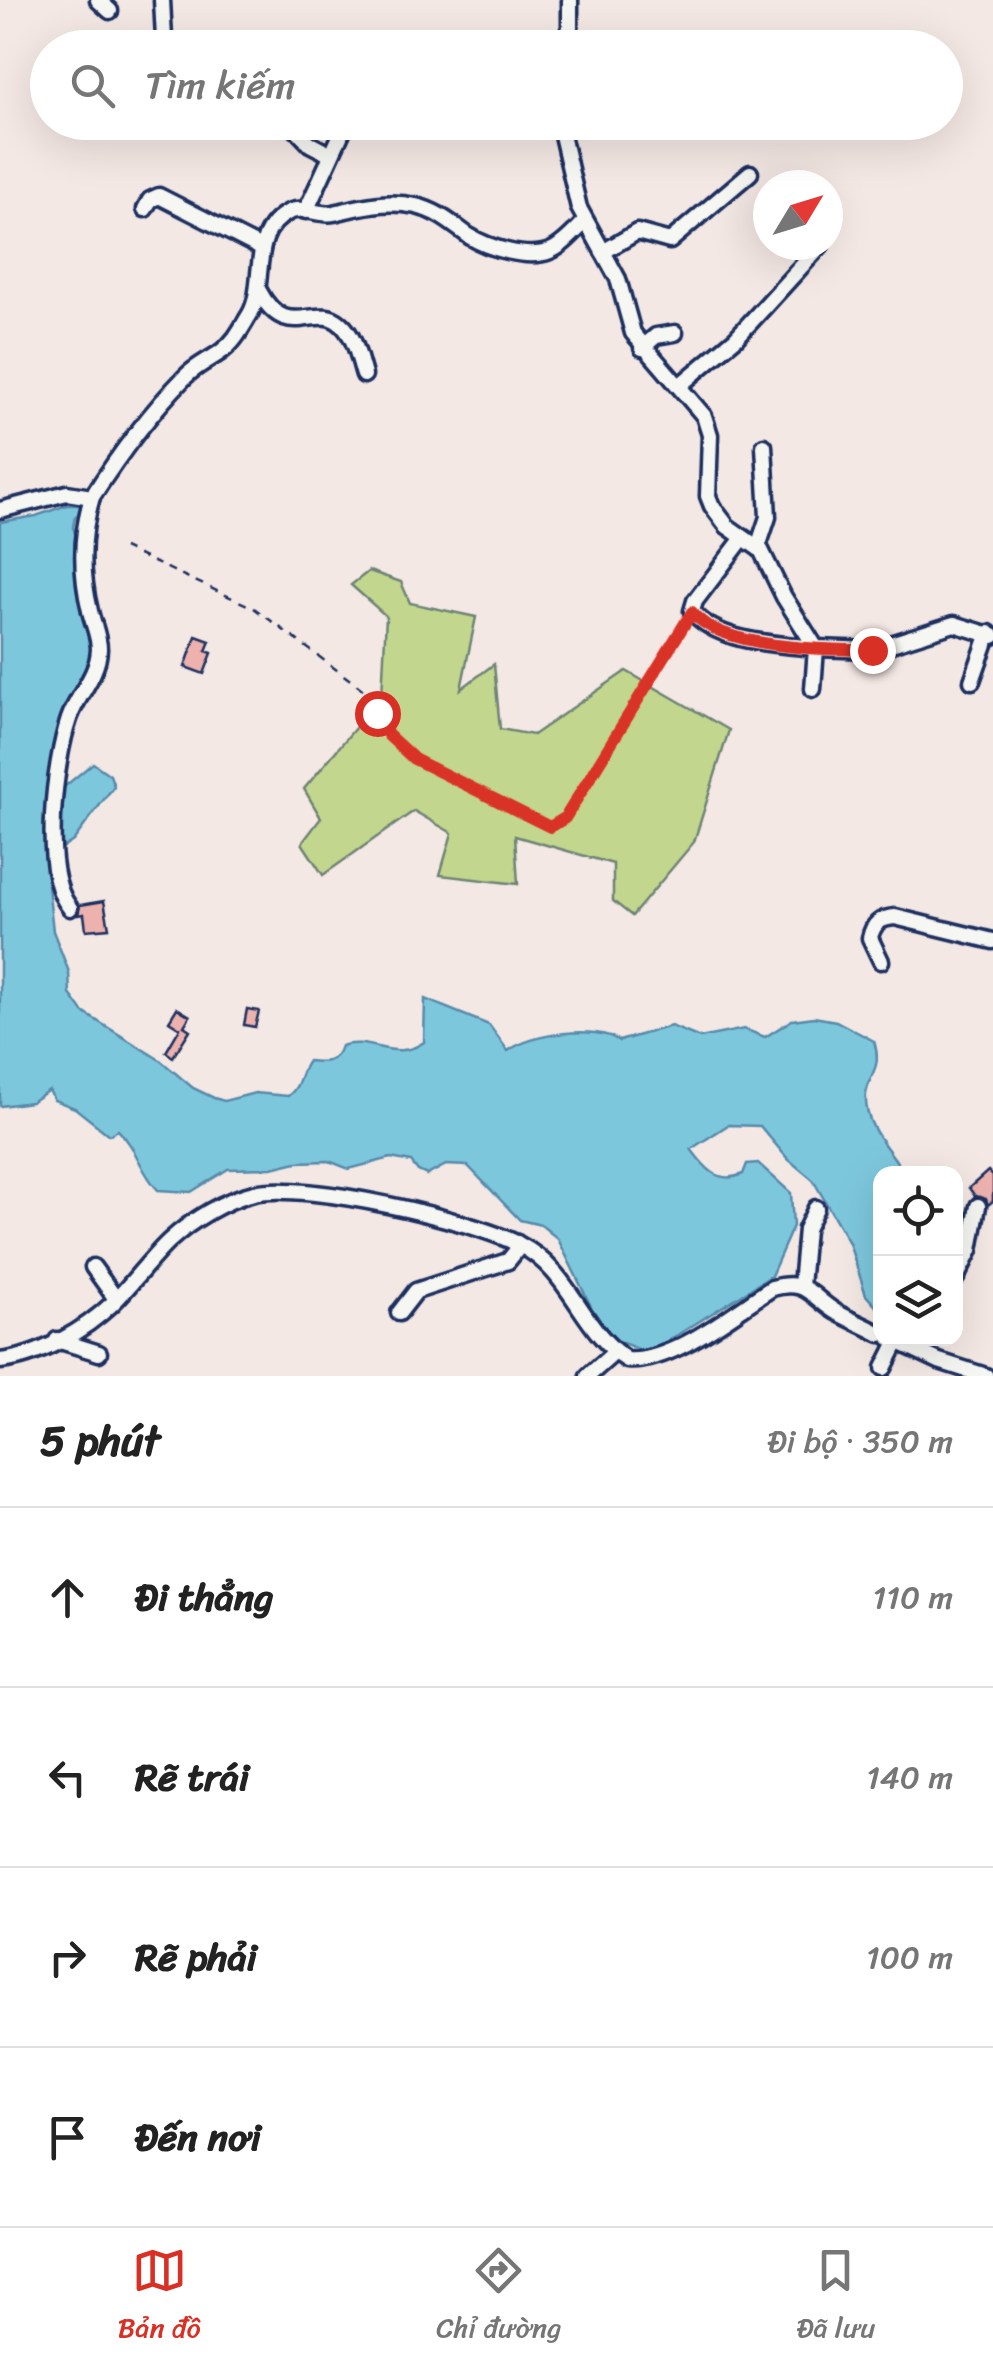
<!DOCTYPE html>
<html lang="vi">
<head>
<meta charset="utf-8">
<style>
	body { margin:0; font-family:Sriracha,sans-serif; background:#f2f2f2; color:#222 }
	.controls { position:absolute; right:30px; bottom:30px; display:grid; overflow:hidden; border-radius:20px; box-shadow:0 10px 40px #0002 }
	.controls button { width:90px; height:90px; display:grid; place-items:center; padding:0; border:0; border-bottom:2px solid #e0e0e0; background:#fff; color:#222; font:50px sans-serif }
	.compass { position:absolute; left:753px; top:170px; width:90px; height:90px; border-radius:50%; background:#fff; box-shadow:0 10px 40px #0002; rotate:52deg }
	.stop { position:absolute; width:30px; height:30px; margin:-22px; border:8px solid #d93025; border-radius:50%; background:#fff }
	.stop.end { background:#d93025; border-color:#fff; box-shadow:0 2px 10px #0008 }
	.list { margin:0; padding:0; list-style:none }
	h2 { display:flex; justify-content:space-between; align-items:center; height:130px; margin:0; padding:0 40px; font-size:42px }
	h2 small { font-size:32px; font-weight:400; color:#767676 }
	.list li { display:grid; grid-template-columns:65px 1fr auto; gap:30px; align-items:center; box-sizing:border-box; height:180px; padding:0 40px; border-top:2px solid #e0e0e0 }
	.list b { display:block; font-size:38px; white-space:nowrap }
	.list em { font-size:32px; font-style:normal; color:#767676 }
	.icon { flex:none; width:55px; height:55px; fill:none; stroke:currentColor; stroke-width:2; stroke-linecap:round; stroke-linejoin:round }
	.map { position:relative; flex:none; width:993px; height:1376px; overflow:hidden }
	.search { position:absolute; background:#fff; box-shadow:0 10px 40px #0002; left:30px; right:30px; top:30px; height:110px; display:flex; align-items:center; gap:25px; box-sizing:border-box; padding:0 35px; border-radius:55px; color:#767676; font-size:38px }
	.sheet { height:850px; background:#fff }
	nav { display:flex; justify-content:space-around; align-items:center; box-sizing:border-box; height:140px; border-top:2px solid #e0e0e0; background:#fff; font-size:28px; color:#767676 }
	nav a { display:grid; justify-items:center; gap:5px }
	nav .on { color:#d93025 }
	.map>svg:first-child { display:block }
	.green { fill:#c2d78d; stroke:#6e8376; stroke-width:2.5 }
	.water { fill:#7dc7dd; stroke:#568aaa; stroke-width:2.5 }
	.building { fill:#edb2ad; stroke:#1b2f5e; stroke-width:2.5 }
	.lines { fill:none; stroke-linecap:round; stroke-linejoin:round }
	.minor-casing { stroke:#1b2f5e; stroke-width:21 }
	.path { stroke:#1b2f5e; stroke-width:2.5; stroke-dasharray:8 8; stroke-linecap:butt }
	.minor { stroke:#f6f6f2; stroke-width:14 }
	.route { stroke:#d93025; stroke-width:12 }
</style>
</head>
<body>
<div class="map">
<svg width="993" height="1376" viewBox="0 0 993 1376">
	<rect width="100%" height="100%" fill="#f4e8e4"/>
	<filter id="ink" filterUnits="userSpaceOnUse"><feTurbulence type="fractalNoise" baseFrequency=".01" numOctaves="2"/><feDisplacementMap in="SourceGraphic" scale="20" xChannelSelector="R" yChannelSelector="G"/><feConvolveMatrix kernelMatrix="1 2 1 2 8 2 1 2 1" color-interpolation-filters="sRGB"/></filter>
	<g filter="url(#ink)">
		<path class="green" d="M369,571L401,582L410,603L476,617L461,689L494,664L500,729L533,735L626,671L729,730L694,842L632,916L613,901V864L515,836L518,884L440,875L452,833L414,811L323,875L302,843L321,818L304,789L382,696L386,616L351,585Z"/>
		<g class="water">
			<path d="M67,505H78L84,509L75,517L73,527L81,552L94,633L93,656L53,747L47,876L53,931L69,972L70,994L83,1012L160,1060L193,1088L214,1098L224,1101L255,1093L288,1096C301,1086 299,1073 308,1061C324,1063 336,1063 341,1046C370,1036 395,1063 424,1042L425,999L489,1025L508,1051C530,1034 597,1024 619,1041L671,1026L700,1038L744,1029L765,1037L792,1020L814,1017L836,1021L874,1041C883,1070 868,1073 866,1095C864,1128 890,1148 904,1173L880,1174V1311L866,1295L849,1243L813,1180L788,1159L760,1126L728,1125L691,1149C705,1168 718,1185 743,1174L747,1164L758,1163L791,1193L793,1226L771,1276L663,1344L643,1351L615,1340L600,1325L558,1239L541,1225L520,1220L468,1166L446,1165L427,1175L418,1171L411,1162L391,1158L349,1169L329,1161L297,1162L272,1168L228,1169L191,1192L158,1190C140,1171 137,1148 118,1130L109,1135L75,1108L54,1100L49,1090L31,1102L0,1106V522L36,516Z"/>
			<path d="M93,763L110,775L114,786L73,841L61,849L59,791Z"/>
		</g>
		<g class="building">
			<path d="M196,636L210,641L206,651L212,653L204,674L185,667Z"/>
			<path d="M104,901L109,928L86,930L84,914L78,915L80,905Z"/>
			<path d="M177,1008L190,1016L184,1026L190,1030L173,1057L166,1052L180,1028L169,1021Z"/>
			<path d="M247,1009L259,1011L255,1027L244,1025Z"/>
			<path d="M988,1171L993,1176V1201L988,1205L986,1199L975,1196L969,1188Z"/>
		</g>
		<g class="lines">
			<g class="minor-casing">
				<g id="minor">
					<path d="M98,0L110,11"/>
					<path d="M162,0L164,39"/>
					<path d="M561,48L570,28V0"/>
					<path d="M289,122L310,144L331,155"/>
					<path d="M559,122L579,208L618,279L633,333L704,416L710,435L708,496L712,506L727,526L761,550L784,597L816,648L872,650L954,624L993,636"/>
					<path d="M145,209L150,200L159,196L261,248"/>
					<path d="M306,211L343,130"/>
					<path d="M603,252L637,232L670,241L750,173"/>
					<path d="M259,291C287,344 316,301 341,324C355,336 359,359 364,375"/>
					<path d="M642,348L656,336L675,333"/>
					<path d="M679,386L736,338L821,245"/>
					<path d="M0,510L67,493L92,497"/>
					<path d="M743,538L695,601L692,611C717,643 778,644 816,648L813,689"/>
					<path d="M758,547L768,517L764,446"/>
					<path d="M972,681L989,633"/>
					<path d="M70,908C40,873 55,760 69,719C77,695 98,676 99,649C99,636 93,624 90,611C81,574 81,534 92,497C120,453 149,414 185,377C197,365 210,360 222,351C235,342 242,327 250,314C267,284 248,232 289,212C302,205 319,216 334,213C362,206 387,200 416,206C438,211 452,224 469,236C488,248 528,260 550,251C563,246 575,231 585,222"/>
					<path d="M881,961L870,938C873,923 881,918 895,917L993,941"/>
					<path d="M93,1267L116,1299"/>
					<path d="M956,1278L970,1250L978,1206"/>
					<path d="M801,1286L806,1229L816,1208"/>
					<path d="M399,1313L416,1291L508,1261L516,1251L517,1243"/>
					<path d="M890,1338L939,1361L986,1376"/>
					<path d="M57,1340L99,1353"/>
					<path d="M0,1361C39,1357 85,1330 113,1303C133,1283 149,1260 169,1241C192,1220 224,1200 254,1193C305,1181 473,1220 520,1245C571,1271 581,1330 627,1360C672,1364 734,1312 772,1288C807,1278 810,1296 836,1312C850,1320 866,1326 880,1334"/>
					<path d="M884,1368L897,1342"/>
					<path d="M588,1376L615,1352"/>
				</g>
			</g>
			<g class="path">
				<path d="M578,38L596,48"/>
				<path d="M123,548L254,608L365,691L388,735L414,759L550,827L565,818L686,621"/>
			</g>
			<use href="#minor" class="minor"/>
		</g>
	</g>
	<g class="lines" filter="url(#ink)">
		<path class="route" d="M377,713L388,735L414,759L550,827L565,818L692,612C720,649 827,650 872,650"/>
	</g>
</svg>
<div class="controls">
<button><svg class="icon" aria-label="locate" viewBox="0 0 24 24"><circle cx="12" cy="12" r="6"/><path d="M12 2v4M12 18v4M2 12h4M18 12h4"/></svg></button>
<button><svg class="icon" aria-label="layers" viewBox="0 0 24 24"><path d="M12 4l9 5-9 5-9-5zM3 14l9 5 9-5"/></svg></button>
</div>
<svg class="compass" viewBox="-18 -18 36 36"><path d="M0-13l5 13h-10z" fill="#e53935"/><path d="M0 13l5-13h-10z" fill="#767676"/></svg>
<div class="stop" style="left:377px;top:713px"></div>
<div class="stop end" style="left:872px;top:650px"></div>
<div class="search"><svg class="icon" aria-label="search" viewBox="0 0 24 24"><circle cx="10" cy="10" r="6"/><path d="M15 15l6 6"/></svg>Tìm kiếm</div>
</div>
<section class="sheet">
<h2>5 phút<small>Đi bộ · 350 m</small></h2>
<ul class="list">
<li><svg class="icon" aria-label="ahead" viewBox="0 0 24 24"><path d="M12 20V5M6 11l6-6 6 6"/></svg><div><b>Đi thẳng</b></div><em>110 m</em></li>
<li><svg class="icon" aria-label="left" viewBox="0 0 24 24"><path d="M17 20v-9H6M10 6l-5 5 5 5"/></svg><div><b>Rẽ trái</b></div><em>140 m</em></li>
<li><svg class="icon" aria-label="right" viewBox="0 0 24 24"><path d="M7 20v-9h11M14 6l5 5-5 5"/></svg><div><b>Rẽ phải</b></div><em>100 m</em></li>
<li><svg class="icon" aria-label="arrive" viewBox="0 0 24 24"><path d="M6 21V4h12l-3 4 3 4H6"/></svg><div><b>Đến nơi</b></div></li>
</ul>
</section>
<nav>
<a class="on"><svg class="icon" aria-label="map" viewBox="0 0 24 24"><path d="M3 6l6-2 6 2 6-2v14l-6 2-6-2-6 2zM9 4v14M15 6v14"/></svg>Bản đồ</a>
<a><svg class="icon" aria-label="directions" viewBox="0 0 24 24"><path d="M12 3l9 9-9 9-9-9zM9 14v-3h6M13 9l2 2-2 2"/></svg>Chỉ đường</a>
<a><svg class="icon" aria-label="saved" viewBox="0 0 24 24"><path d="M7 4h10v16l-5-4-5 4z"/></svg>Đã lưu</a>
</nav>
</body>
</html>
